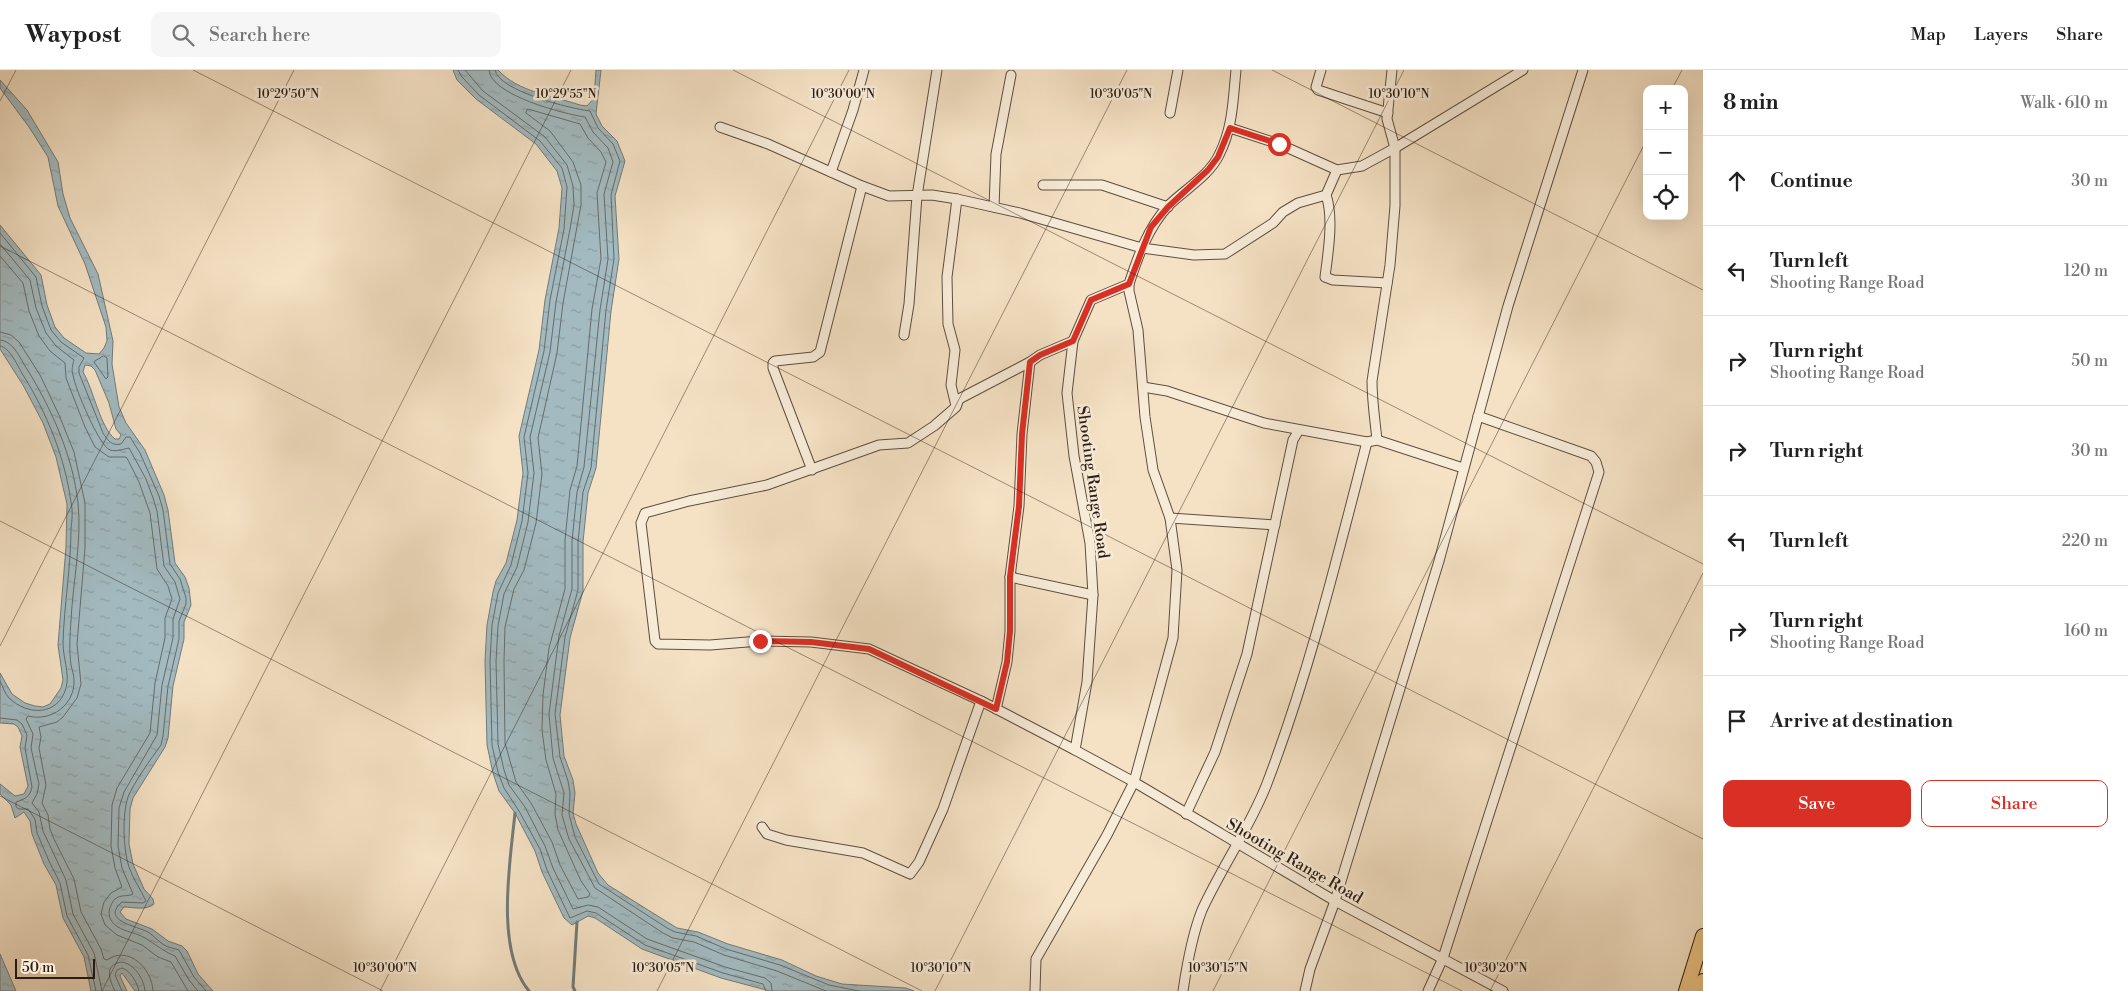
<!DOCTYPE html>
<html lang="en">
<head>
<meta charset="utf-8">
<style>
	body { margin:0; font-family:"Libre Bodoni",serif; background:#f6f6f6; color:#222 }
	.controls { position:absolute; right:15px; top:15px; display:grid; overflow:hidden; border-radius:10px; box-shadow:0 5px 20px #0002 }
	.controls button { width:45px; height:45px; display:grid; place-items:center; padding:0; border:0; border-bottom:1px solid #e0e0e0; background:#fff; color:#222; font:25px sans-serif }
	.scale { position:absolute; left:15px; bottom:12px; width:80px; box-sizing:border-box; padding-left:5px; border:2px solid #2c1d12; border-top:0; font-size:14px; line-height:18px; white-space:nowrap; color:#2c1d12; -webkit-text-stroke:4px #f8ecd9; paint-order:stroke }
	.stop { position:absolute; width:15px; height:15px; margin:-11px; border:4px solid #d93025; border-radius:50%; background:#fff }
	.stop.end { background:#d93025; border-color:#fff; box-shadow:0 1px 5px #0008 }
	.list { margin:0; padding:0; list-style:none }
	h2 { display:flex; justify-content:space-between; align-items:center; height:65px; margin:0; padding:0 20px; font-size:21px }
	h2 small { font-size:16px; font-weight:400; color:#767676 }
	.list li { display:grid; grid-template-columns:32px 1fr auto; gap:15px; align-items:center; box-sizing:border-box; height:90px; padding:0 20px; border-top:1px solid #e0e0e0 }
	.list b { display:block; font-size:19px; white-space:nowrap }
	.list p { margin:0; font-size:16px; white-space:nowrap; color:#767676 }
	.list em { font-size:16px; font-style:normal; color:#767676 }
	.actions { display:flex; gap:10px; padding:15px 20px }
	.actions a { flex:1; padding:11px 0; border:1px solid #d93025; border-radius:10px; text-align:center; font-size:18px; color:#d93025 }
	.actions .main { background:#d93025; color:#fff }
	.icon { flex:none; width:28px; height:28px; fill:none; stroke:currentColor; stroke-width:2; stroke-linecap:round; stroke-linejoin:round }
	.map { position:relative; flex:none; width:1703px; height:921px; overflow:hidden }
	header { display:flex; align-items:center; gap:30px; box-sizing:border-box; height:70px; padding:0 25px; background:#fff; border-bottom:1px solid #e0e0e0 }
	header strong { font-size:24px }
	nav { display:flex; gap:28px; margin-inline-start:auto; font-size:18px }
	.search { width:350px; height:45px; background:#f6f6f6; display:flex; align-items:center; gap:12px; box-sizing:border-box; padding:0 18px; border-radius:10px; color:#767676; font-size:19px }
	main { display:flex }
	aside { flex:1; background:#fff }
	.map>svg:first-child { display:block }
	.water { fill:url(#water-ripples); stroke:#737b7a; fill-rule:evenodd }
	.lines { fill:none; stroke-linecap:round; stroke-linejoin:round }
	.shore { stroke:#676c69; stroke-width:1 }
	.stream { stroke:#737b7a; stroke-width:3 }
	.minor-casing { stroke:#5e4e3f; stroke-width:11 }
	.primary-casing { stroke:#2c1d12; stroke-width:16 }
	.minor { stroke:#f8ecd9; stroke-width:9 }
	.primary { stroke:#eac182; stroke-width:14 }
	.route { stroke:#d93025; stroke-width:6 }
	.ticks { fill:none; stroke:#2c1d12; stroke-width:1; stroke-opacity:0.45 }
	.labels { text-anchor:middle; stroke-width:5; stroke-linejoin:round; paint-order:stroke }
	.street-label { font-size:16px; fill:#2c1d12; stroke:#f8ecd9 }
	.ticks-label { font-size:12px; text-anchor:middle; fill:#2c1d12; stroke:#f8ecd9; stroke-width:5; stroke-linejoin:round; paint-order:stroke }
</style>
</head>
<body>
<header>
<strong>Waypost</strong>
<div class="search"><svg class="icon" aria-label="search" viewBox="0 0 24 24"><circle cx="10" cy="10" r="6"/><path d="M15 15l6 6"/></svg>Search here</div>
<nav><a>Map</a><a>Layers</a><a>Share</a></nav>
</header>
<main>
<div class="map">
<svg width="1703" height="921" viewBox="0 0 1703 921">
	<defs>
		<pattern id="water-ripples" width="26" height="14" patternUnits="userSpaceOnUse" patternTransform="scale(1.25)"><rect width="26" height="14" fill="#a2bac0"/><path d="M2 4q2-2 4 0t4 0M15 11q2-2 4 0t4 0" fill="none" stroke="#8c9fa4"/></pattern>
	</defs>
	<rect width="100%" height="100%" fill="#f5e2c5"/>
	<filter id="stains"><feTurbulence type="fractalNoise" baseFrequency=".004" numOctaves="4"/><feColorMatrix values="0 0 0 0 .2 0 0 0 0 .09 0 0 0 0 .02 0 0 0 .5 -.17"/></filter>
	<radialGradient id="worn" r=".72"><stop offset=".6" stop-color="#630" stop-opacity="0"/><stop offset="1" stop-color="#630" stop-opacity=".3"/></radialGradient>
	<g class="water">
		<path d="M453,0H498C518,22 553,26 580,35L587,36L594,28L596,0H601L596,44L602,56L617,71L625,91L615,126L619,189L611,241L596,398L588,423L583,472V521L570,568L560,645L564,686L573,710L575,723L573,743L576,754L598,803L608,815L677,858L698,862L728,874L782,890L816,906L842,914L906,918L914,921H770L721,908L642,879L595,848L588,846L572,855L564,848L542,802L535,781L515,743L499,721L493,703L487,675L485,591L487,555L493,522L496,511L506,493L517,450L523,403L519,366L539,280L545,230L559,158L562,118L557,101L536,74L476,29L457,10Z"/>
		<path d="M0,10L27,40L58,92L63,124L70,148L98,204L113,271L112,294L119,337L126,353L145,380L164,425L168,440L175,493L185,507L189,518L191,535L184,552V569L173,616L168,668L165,677L133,728L130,739L129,774L133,794L144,819L153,829L154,834C146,841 133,837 124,837L120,842L126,849L152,859L168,871L182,876L187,881L198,904L213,921H135L122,903L120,906L127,921H91L84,887L63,848L56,815L44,794L32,764L30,751L24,742L15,748L11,735L0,724V714L15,726L24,724L28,716L20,677L22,666L18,657L14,654L0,653V603L12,624L25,633L35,636L43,637L50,634L61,618L63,610L58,575L66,477L67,434L56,387L43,353L23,315L0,279V155L41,205L47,235L55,257L64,268L86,283L99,284L104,278L107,271L106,257L85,194L58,136L48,87L29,57L0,18ZM85,295L91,296L95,300L109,333L116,359L121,365L119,369H115C100,357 94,321 83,302Z"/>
		<path d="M0,884L16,921H0Z"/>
	</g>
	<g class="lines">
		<g class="shore">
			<path d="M458,0L462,7L479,25L540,71L562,98L567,117L564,159L550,230L544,281L524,367L528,403L522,451L511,495L498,523L492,555L490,591L492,675L498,702L504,718L519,741L540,779L547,800L570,848L587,841L596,843L645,875L723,903L763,914L766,921"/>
			<path d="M465,0L483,21L545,67L567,95L573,116L574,135L570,159L556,232L550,282L530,367L534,403L528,452L517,497L504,524L498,556L496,591L498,674L504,700L509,715L525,737L545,776L553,798L573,839L588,835L598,837L647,869L725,897L765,908L771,913L772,921"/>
			<path d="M489,0C490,25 564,44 585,47L593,62L608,78L613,92L604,124L608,189L600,240L584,397L577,422L572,471V519L559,566L549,644L553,688L564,723L562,745L569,769L595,818L663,863L673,868L694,872L724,885L777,901L826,921"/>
			<path d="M495,0C498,21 572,39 590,41L598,58L613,74L620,91L611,125L614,189L606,240L591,398L583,422L578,472V520L565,567L555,644L560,687L568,711L570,723L569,744L575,767L599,814L667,858L675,862L696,866L726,879L780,895L829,915L859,921"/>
			<path d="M528,39L580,54L588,68L601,82L606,92L597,123L601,189L592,239L577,396L570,420L565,470V519L549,578L543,625L542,660L546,690L556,724L555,744L558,760L581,811L590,824L588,827L578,829L560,795L552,772L531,733L516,712L505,673L504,591L505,557L514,519L524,500L536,453L542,404L538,368L557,283L563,233L581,135V115L573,92L550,61L526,43Z"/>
			<path d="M0,163L36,207L42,236L51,260L61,272L84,288L79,297V303L103,363C108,371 112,376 121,374L126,367H130L140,383L159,426L163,440L170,494L180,509L186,528V534L179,551V569L168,616L163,666L161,675C152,687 133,714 128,727C122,745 123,779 129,797C133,809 141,820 146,831L143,833L122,832C100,851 137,856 148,862C154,866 158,871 164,875C169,878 174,878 179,880L194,907L206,921"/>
			<path d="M0,174L30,210L36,238L46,263L56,276L74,290C73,294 71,299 73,305C75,318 99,376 110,380C117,382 123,379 129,378L146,409L153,428L157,441L164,496L175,512L180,529L173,549V568L162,615L157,665L124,722L119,738L118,776L122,798L133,824C128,827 121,824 115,829C112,832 109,838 109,843C110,861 134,861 145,868C157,875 161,880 175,886L189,910L198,921"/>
			<path d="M0,186L23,213L29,241L39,266L50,281L65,293L66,308L85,357L95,377L109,387H126L128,390L139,412L150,443L157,499L168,516L172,529L165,548V568L155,613L150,663L117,718L112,735L111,776L115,798L122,817L111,823L104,832L101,844L105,855L117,865L142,875L158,887L171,892L188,921"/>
			<path d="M0,262L11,265L19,272L40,305L59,345L74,382L85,433V478L77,574L81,614L77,628L63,647L57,652L39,657L41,667L39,678L46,715L42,733L48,745L50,759L54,769L74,809L81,842L101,879L104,889L107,890C128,875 152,898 153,921"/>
			<path d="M0,270C14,271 20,289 27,299C51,338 73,386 78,433C82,471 73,511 71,550C70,565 69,580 71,595C72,600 74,605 74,610C75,635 51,652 28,646L26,649L33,664L31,678L39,714L37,724L32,733L39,742L43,761L66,810L73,844L94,883L102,921"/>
			<path d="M0,276C10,277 18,297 23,305C47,343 65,388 71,432C73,441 72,450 71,459C71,497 64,535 63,573C63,588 70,604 66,618C58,646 28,646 9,628C5,624 3,617 0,611"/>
			<path d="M104,286L107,288L108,307L106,309L94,292Z"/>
			<path d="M0,648L17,650L22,654L27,665L25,678L32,717C30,727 25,729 16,732V737L19,739H28L35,749L37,763L49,791L60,813L67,846L88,885L96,921"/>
			<path d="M115,921C109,909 104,895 121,892C134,893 144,909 145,921"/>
			<path d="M122,921L115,905L117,900L122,898C130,900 137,912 139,921"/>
		</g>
		<g class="stream">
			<path d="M515,743C510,793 495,880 529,921"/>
			<path d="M575,921L573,917L577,852"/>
		</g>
		<g class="minor-casing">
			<g id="minor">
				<path d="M1236,0C1233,29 1233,58 1219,85C1209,106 1184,120 1168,136C1148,158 1138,186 1129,214L1091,230L1073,271L1067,323L1074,386L1090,473L1093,525L1087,612L1075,680L1134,712L1335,831L1503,921"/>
				<path d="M1321,0L1316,17L1318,20L1388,43"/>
				<path d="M1170,43L1178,0"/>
				<path d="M720,57L768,74L862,116L889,126L932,125L957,129L1020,143L1142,178L1194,185L1225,184L1273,153L1283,142L1298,133L1326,125L1337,100"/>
				<path d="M1230,58L1279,74L1337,100L1362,96L1395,78L1523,0"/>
				<path d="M831,102L853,40L864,0"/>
				<path d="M1043,115H1102L1168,137"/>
				<path d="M1326,125C1334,148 1328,183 1325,207L1333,210L1387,213"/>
				<path d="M994,137L996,84L1011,5"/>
				<path d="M904,265L909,234L917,126L937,0"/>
				<path d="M1073,271L1040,285L1030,292L959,329L956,337L934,356L908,373L879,375L767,415L689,431L645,443L641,453L655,571L658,574L710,575L760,571L811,572L869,579L981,631L1075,680"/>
				<path d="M1143,317L1167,321L1264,353L1367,372L1377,370L1463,398"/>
				<path d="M956,336L951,315L955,280L948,254L947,207L957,129"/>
				<path d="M1377,370C1375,350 1372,331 1372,311L1390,195L1395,136V78L1387,49L1392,0"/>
				<path d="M812,400L773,298V293L775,291L813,287L820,282L862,116"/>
				<path d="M1170,448L1275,455"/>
				<path d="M1010,507L1093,525"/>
				<path d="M996,639L1007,592L1010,561V507L1019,436L1022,364L1030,292"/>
				<path d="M1186,744L1215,682L1247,584L1293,370L1299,360"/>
				<path d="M762,757L767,764L786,770L863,783L910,804L919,792L943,739L981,631"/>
				<path d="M1035,921L1036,889L1107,765L1134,712L1173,568L1177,500L1170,448L1153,400L1145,347L1138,260L1129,221V214"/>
				<path d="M1183,921C1187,894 1192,865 1202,840C1221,798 1249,759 1266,716C1309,604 1337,488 1367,372"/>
				<path d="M1305,921L1310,899L1335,831L1439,491L1508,236L1583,0"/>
				<path d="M1428,921L1443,888L1599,402L1596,392L1591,386L1478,346"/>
			</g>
		</g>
		<g class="primary-casing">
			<g id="primary">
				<path d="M1686,921L1703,866"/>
				<path d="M1700,921L1703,911"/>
			</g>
		</g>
		<use href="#minor" class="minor"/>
		<use href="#primary" class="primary"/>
	</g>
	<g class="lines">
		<path class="route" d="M760,571L811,572L869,579L996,639L1007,592L1010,561V507L1019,436L1022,364L1030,292L1040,285L1073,271L1091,230L1129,214L1151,157L1168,137L1208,100L1218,87L1230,58L1279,74"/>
	</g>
	<path class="ticks" d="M193,0L1703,769M733,0L1703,494M1272,0L1703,220M1672,19L1682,0M0,31L16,0M0,176L1462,921M0,451L922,921M0,576L294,0M0,726L383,921M102,921L571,0M380,921L849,0M657,921L1127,0M935,921L1404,0M1213,921L1647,69M1490,921L1703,503"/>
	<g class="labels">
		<g class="street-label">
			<text transform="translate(1094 412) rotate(82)" y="6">Shooting Range Road</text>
			<text transform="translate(1295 790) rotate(30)" y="6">Shooting Range Road</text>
		</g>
	</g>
	<g class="ticks-label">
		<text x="288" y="28">10°29'50"N</text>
		<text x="566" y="28">10°29'55"N</text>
		<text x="843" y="28">10°30'00"N</text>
		<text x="1121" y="28">10°30'05"N</text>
		<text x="1399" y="28">10°30'10"N</text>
		<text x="385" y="902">10°30'00"N</text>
		<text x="663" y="902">10°30'05"N</text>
		<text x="941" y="902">10°30'10"N</text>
		<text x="1218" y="902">10°30'15"N</text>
		<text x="1496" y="902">10°30'20"N</text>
	</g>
	<rect width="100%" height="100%" filter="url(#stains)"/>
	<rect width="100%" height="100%" fill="url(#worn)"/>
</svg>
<div class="controls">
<button>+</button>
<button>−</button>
<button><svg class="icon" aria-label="locate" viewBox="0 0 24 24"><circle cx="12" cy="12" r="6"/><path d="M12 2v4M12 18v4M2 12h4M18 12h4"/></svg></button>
</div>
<div class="scale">50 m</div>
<div class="stop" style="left:1279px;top:74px"></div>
<div class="stop end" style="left:760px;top:571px"></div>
</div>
<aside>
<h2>8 min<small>Walk · 610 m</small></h2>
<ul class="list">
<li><svg class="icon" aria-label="ahead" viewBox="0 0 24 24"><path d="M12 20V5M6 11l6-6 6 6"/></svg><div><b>Continue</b></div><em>30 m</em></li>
<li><svg class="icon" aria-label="left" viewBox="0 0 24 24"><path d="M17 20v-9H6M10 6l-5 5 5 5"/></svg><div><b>Turn left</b><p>Shooting Range Road</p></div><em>120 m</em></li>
<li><svg class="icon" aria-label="right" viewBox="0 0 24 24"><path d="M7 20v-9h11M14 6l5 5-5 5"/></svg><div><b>Turn right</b><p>Shooting Range Road</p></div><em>50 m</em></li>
<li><svg class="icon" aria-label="right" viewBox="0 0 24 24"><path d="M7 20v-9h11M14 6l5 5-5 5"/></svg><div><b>Turn right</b></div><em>30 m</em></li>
<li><svg class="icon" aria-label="left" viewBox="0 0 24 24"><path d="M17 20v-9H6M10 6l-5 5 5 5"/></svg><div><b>Turn left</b></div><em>220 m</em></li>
<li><svg class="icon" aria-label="right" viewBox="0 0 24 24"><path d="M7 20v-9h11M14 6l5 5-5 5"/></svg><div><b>Turn right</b><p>Shooting Range Road</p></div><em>160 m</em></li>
<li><svg class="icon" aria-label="arrive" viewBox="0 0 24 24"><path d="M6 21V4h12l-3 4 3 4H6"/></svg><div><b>Arrive at destination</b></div></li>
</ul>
<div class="actions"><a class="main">Save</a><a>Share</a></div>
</aside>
</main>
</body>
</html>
